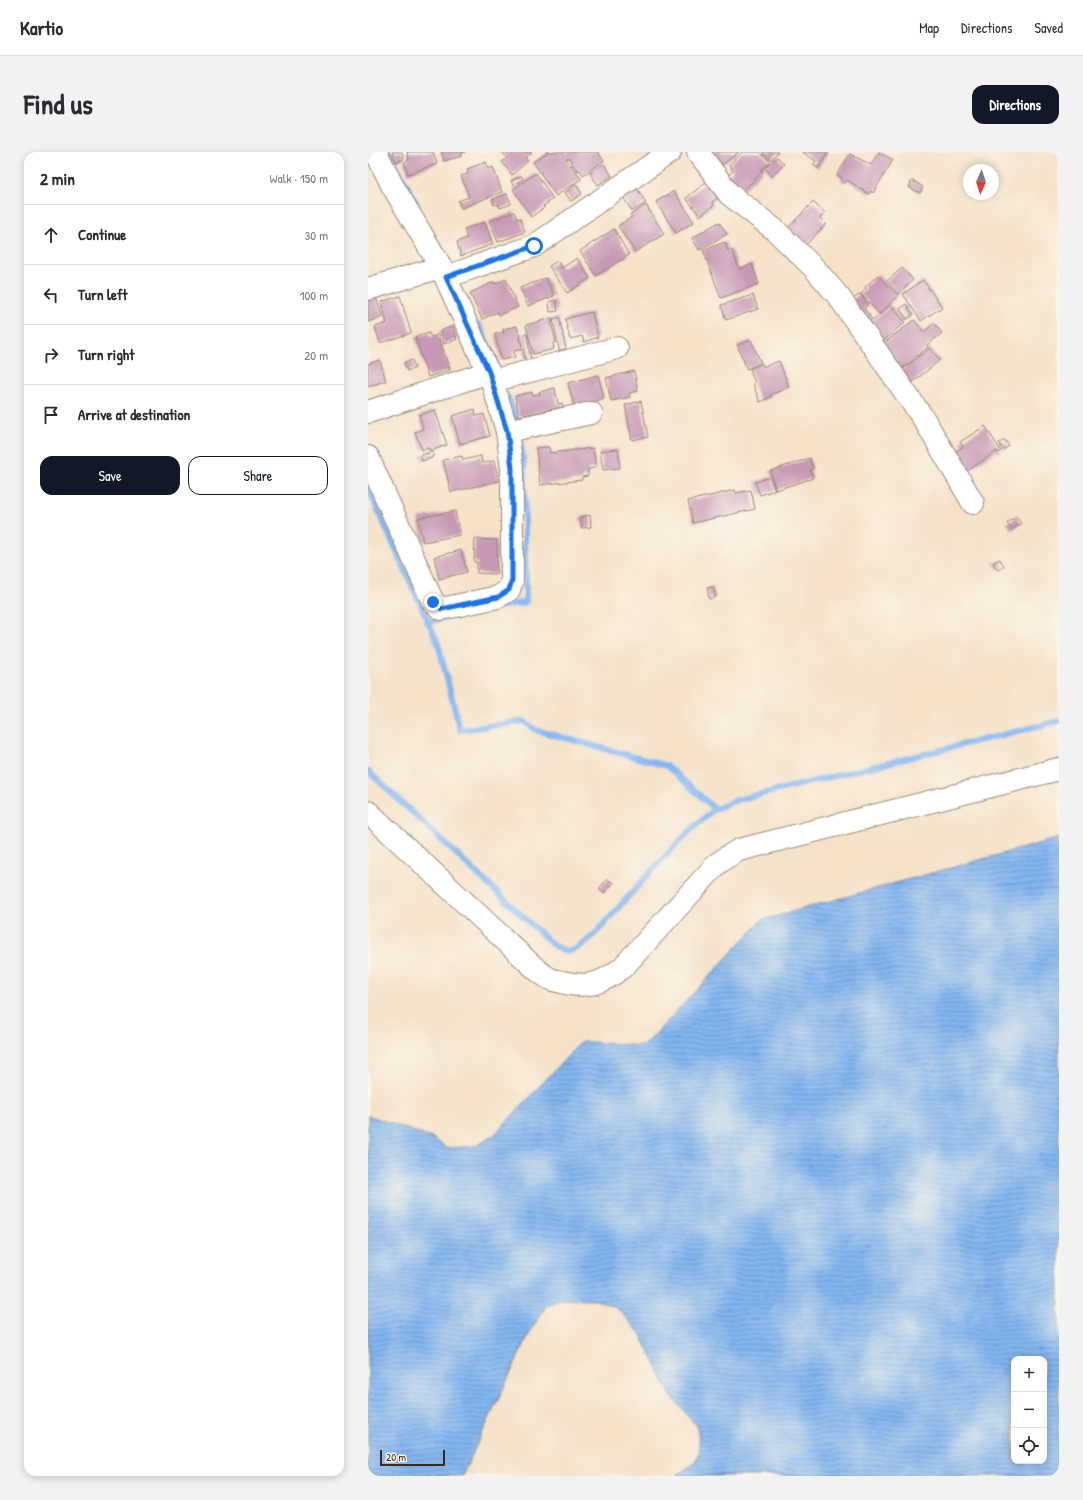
<!DOCTYPE html>
<html lang="en">
<head>
<meta charset="utf-8">
<style>
	body { margin:0; font-family:"Patrick Hand",sans-serif; background:#f2f2f3; color:#2b2b33 }
	.controls { position:absolute; right:12px; bottom:12px; display:grid; overflow:hidden; border-radius:8px; box-shadow:0 2px 10px #0003 }
	.controls button { width:36px; height:36px; display:grid; place-items:center; padding:0; border:0; border-bottom:1px solid #e1e1e2; background:#fff; color:#2b2b33; font:20px sans-serif }
	.compass { position:absolute; left:595px; top:12px; width:36px; height:36px; border-radius:50%; background:#fff; box-shadow:0 2px 10px #0003; rotate:183deg }
	.scale { position:absolute; left:12px; bottom:10px; width:65px; box-sizing:border-box; padding-left:4px; border:2px solid #3b2a1e; border-top:0; font-size:11px; line-height:14px; white-space:nowrap; color:#3b2a1e; -webkit-text-stroke:3px #fbf7ec; paint-order:stroke }
	.stop { position:absolute; width:12px; height:12px; margin:-9px; border:3px solid #1a73e8; border-radius:50%; background:#fff }
	.stop.end { background:#1a73e8; border-color:#fff; box-shadow:0 1px 4px #0008 }
	.list { margin:0; padding:0; list-style:none }
	h2 { display:flex; justify-content:space-between; align-items:center; height:52px; margin:0; padding:0 16px; font-size:17px }
	h2 small { font-size:13px; font-weight:400; color:#7c7c81 }
	.list li { display:grid; grid-template-columns:26px 1fr auto; gap:12px; align-items:center; box-sizing:border-box; height:60px; padding:0 16px; border-top:1px solid #e1e1e2 }
	.list b { display:block; font-size:15px; white-space:nowrap }
	.list em { font-size:13px; font-style:normal; color:#7c7c81 }
	.actions { display:flex; gap:8px; padding:12px 16px }
	.actions a { flex:1; padding:9px 0; border:1px solid #111827; border-radius:12px; text-align:center; font-size:14px; color:#111827 }
	.actions .main { background:#111827; color:#fff }
	.icon { flex:none; width:22px; height:22px; fill:none; stroke:currentColor; stroke-width:2; stroke-linecap:round; stroke-linejoin:round }
	.map { position:relative; flex:none; width:691px; height:1324px; overflow:hidden; border-radius:12px }
	header { display:flex; align-items:center; gap:24px; box-sizing:border-box; height:56px; padding:0 20px; background:#fff; border-bottom:1px solid #e1e1e2 }
	header strong { font-size:19px }
	nav { display:flex; gap:22px; margin-inline-start:auto; font-size:14px }
	.intro { display:flex; align-items:center; justify-content:space-between; box-sizing:border-box; height:96px; padding:0 24px }
	h1 { margin:0; font-size:28px }
	.button { padding:10px 18px; border-radius:12px; background:#111827; color:#fff; font-size:14px; font-weight:700 }
	main { display:flex; gap:24px; padding:0 24px }
	aside { flex:1; background:#fff; border-radius:12px; box-shadow:0 2px 10px #0003 }
	.map>svg:first-child { display:block }
	.water { fill:url(#water-rules); stroke:#5f7087; fill-rule:evenodd }
	.lines { fill:none; stroke-linecap:round; stroke-linejoin:round }
	.stream { stroke:#83b6f0; stroke-width:6 }
	.building { fill:#c899b5 }
	.minor-casing { stroke:#988674; stroke-width:24 }
	.minor { stroke:#fff; stroke-width:22 }
	.route { stroke:#1a73e8; stroke-width:5 }
</style>
</head>
<body>
<header>
<strong>Kartio</strong>
<nav><a>Map</a><a>Directions</a><a>Saved</a></nav>
</header>
<div class="intro"><h1>Find us</h1><a class="button">Directions</a></div>
<main>
<aside>
<h2>2 min<small>Walk · 150 m</small></h2>
<ul class="list">
<li><svg class="icon" aria-label="ahead" viewBox="0 0 24 24"><path d="M12 20V5M6 11l6-6 6 6"/></svg><div><b>Continue</b></div><em>30 m</em></li>
<li><svg class="icon" aria-label="left" viewBox="0 0 24 24"><path d="M17 20v-9H6M10 6l-5 5 5 5"/></svg><div><b>Turn left</b></div><em>100 m</em></li>
<li><svg class="icon" aria-label="right" viewBox="0 0 24 24"><path d="M7 20v-9h11M14 6l5 5-5 5"/></svg><div><b>Turn right</b></div><em>20 m</em></li>
<li><svg class="icon" aria-label="arrive" viewBox="0 0 24 24"><path d="M6 21V4h12l-3 4 3 4H6"/></svg><div><b>Arrive at destination</b></div></li>
</ul>
<div class="actions"><a class="main">Save</a><a>Share</a></div>
</aside>
<div class="map">
<svg width="691" height="1324" viewBox="0 0 691 1324">
	<defs>
		<pattern id="water-rules" width="6" height="5" patternUnits="userSpaceOnUse"><rect width="6" height="5" fill="#83b6f0"/><path d="M0 2.5h6" fill="none" stroke="#6c94c2"/></pattern>
	</defs>
	<rect width="100%" height="100%" fill="#fbf7ec"/>
	<filter id="ink" filterUnits="userSpaceOnUse"><feTurbulence type="fractalNoise" baseFrequency=".025" numOctaves="2"/><feDisplacementMap in="SourceGraphic" scale="8" xChannelSelector="R" yChannelSelector="G"/><feConvolveMatrix kernelMatrix="1 2 1 2 8 2 1 2 1" color-interpolation-filters="sRGB"/></filter>
	<filter id="wash" filterUnits="userSpaceOnUse"><feTurbulence type="fractalNoise" baseFrequency=".012" numOctaves="4" result="noise"/><feDisplacementMap in="SourceGraphic" scale="16" xChannelSelector="R" yChannelSelector="G"/><feGaussianBlur stdDeviation="0.9" result="paint"/><feColorMatrix in="noise" values="0 0 0 0 0 0 0 0 0 0 0 0 0 0 0 0 0 1.4 0 .05"/><feComposite in="paint" operator="in"/></filter>
	<g filter="url(#wash)">
		<rect width="100%" height="100%" fill="#f5e2c9"/>
		<path class="water" d="M691,686V1324H308L327,1310L332,1298L329,1274L303,1244L272,1181L250,1157L229,1148L192,1147L178,1154L163,1178L94,1324H0V963L66,987L79,996L108,994L126,983L214,889L276,894L394,768ZM646,1207H676V1309H646Z"/>
		<g class="lines">
			<g class="stream">
				<path d="M21,0L50,54"/>
				<path d="M111,173L128,210"/>
				<path d="M140,245L148,268"/>
				<path d="M0,336L70,491L92,578L156,569L168,578L299,614L347,657L369,648L691,569"/>
				<path d="M129,455L158,450L156,313L151,284"/>
				<path d="M59,470L77,466"/>
				<path d="M0,619L185,793C191,797 198,801 205,798C221,791 240,768 251,755C282,721 312,685 347,657"/>
			</g>
		</g>
		<g id="blocks">
			<g class="building">
				<path d="M24,0H34L36,7L28,10Z"/>
				<path d="M39,0H65L69,12L40,22L36,10L41,8Z"/>
				<path d="M73,0H97L93,2L94,4L76,9Z"/>
				<path d="M134,0H164L157,6L160,9L144,23L134,10L139,6Z"/>
				<path d="M178,0H230L236,9L215,23L212,18L210,19L201,6L198,7L203,14L204,13L213,27L188,44L165,10L179,1Z"/>
				<path d="M344,0H371L354,13Z"/>
				<path d="M374,0H392L402,10L393,18L395,19L373,41L358,25L365,19L361,13Z"/>
				<path d="M394,0H410L403,8Z"/>
				<path d="M434,0H461L450,16L445,13L448,9Z"/>
				<path d="M511,0L525,8L505,41L503,39L501,42L479,28L477,31L473,29L474,26L469,23L482,2L503,13Z"/>
				<path d="M409,5L416,12L404,24L397,16Z"/>
				<path d="M118,10L120,17L125,15L134,40L93,56L90,49L101,45L93,24L100,22L99,17Z"/>
				<path d="M236,12L244,24L230,33L222,21Z"/>
				<path d="M168,21L185,47L175,54L177,55L163,65L145,37Z"/>
				<path d="M153,24L155,27L145,33L143,29Z"/>
				<path d="M544,28L555,35L552,41L541,35Z"/>
				<path d="M340,29L352,45L344,50L346,53L332,64L318,46Z"/>
				<path d="M208,32L214,42L203,49L197,41Z"/>
				<path d="M269,36L278,51L264,59L255,45Z"/>
				<path d="M306,39L326,70L308,81L288,50Z"/>
				<path d="M139,42L143,52L132,56L130,52L126,53L124,47Z"/>
				<path d="M445,50L457,61L452,66L458,72L434,97L416,80Z"/>
				<path d="M278,53L296,82L267,100L250,74L264,65L262,63Z"/>
				<path d="M146,60L149,67L152,66L157,80L130,90L121,69Z"/>
				<path d="M117,70L125,92L93,104L89,90L99,86L96,77Z"/>
				<path d="M351,70L359,82L331,98L324,86Z"/>
				<path d="M246,77L261,103L228,124L212,99Z"/>
				<path d="M357,90L360,99L364,98L371,117L384,112L391,132L353,146L335,98Z"/>
				<path d="M209,106L222,126L199,141L181,114L189,109L194,116Z"/>
				<path d="M534,116L545,128L530,142L519,129Z"/>
				<path d="M510,123L530,144L511,162L493,142L498,137L497,135Z"/>
				<path d="M178,126L186,144L160,154L152,136Z"/>
				<path d="M138,127L150,155L131,163L130,160L114,167L102,141L126,130L127,132Z"/>
				<path d="M555,128L574,155L553,169L535,142Z"/>
				<path d="M492,142L500,153L496,156L504,167L497,173L480,151Z"/>
				<path d="M385,143L390,157L358,168L353,153Z"/>
				<path d="M32,144L43,181L12,191L7,175L19,171L13,150Z"/>
				<path d="M8,145L14,165L0,170V148Z"/>
				<path d="M188,148L190,159L182,160L181,150Z"/>
				<path d="M538,152L545,163L539,167L532,157Z"/>
				<path d="M523,153L537,170L514,190L500,173Z"/>
				<path d="M224,160L230,185L216,190L214,184L202,187L197,167Z"/>
				<path d="M191,165L198,197L191,198L185,167Z"/>
				<path d="M184,166L185,170H183L188,190L185,191L186,197L165,202L158,173Z"/>
				<path d="M546,168L556,180L566,171L574,181L559,193L560,195L531,219L511,195Z"/>
				<path d="M85,174L89,187L76,192L72,179Z"/>
				<path d="M149,174L154,195L152,183L159,182L163,209L157,210L155,197L146,199L147,205L133,208L127,182L136,180L135,177Z"/>
				<path d="M61,181L63,185L70,183L82,218L60,225L47,185Z"/>
				<path d="M383,188L393,211L379,217L369,193Z"/>
				<path d="M562,196L572,208L540,234L530,221Z"/>
				<path d="M12,208L18,229L0,234V212Z"/>
				<path d="M44,208L47,216L39,219L36,211Z"/>
				<path d="M411,209L421,235L402,243L403,245L392,250L385,232L387,231L382,217L395,212V215Z"/>
				<path d="M266,219L270,239L261,241L262,245L243,249L238,226Z"/>
				<path d="M230,223L236,246L228,249L229,252L207,257L200,231Z"/>
				<path d="M187,236L190,252L194,251L195,255L151,264L147,244L164,240V243L172,242L171,240Z"/>
				<path d="M273,249L280,285L264,288L257,253Z"/>
				<path d="M107,257L108,264L116,262L122,284L92,292L84,264Z"/>
				<path d="M67,258L79,293L62,299L61,296L54,298L47,280L55,277L51,263Z"/>
				<path d="M617,274L633,299L629,301V299L599,319L586,300L595,295L592,290Z"/>
				<path d="M637,288L641,294L635,298L631,291Z"/>
				<path d="M181,295L182,301L225,296L228,316L220,317V324L214,325V328L172,333L168,296Z"/>
				<path d="M250,297L252,316L235,318L232,299Z"/>
				<path d="M65,300L66,303L64,304V306L54,309L52,303Z"/>
				<path d="M94,304L95,308L113,304L114,311L126,309L131,329L83,340L75,308Z"/>
				<path d="M442,306L445,317L442,318L445,326L408,338L402,319Z"/>
				<path d="M402,325L407,338L392,343L387,330Z"/>
				<path d="M367,338L368,341L383,338L387,357L325,371L320,349Z"/>
				<path d="M87,359L92,383L55,390L50,366Z"/>
				<path d="M222,363L223,375L214,376L212,365Z"/>
				<path d="M649,365L653,372L644,378L639,371Z"/>
				<path d="M107,387L129,388V422L109,421V410H106Z"/>
				<path d="M93,398L99,420L71,427L66,405Z"/>
				<path d="M632,407L636,414L630,418L625,411Z"/>
				<path d="M345,435L348,445L341,447L339,436Z"/>
				<path d="M239,727L245,731L236,741L231,737Z"/>
			</g>
		</g>
	</g>
	<g filter="url(#ink)">
		<use href="#blocks" fill-opacity="0" stroke="#988674" stroke-width="1"/>
		<g class="lines">
			<g class="minor-casing">
				<g id="minor">
					<path d="M330,0L361,42L407,78L447,117L471,145L557,269L605,351"/>
					<path d="M78,125L166,94L302,0"/>
					<path d="M0,137L73,115"/>
					<path d="M124,229L249,196"/>
					<path d="M0,260L121,220"/>
					<path d="M139,279L223,261"/>
					<path d="M0,305L65,450L73,457L130,445L141,438L144,428V316L139,279L124,229L73,115L24,33L8,0"/>
					<path d="M0,660L169,818C173,821 178,825 182,827C186,829 190,829 194,830C220,837 235,831 255,815L349,712L359,705L371,698L691,617"/>
				</g>
			</g>
			<use href="#minor" class="minor"/>
		</g>
	</g>
	<g class="lines" filter="url(#ink)">
		<path class="route" d="M65,450L74,457L130,445L141,438L144,428V316L139,279L121,220L78,125L166,94"/>
	</g>
</svg>
<div class="controls">
<button>+</button>
<button>−</button>
<button><svg class="icon" aria-label="locate" viewBox="0 0 24 24"><circle cx="12" cy="12" r="6"/><path d="M12 2v4M12 18v4M2 12h4M18 12h4"/></svg></button>
</div>
<svg class="compass" viewBox="-18 -18 36 36"><path d="M0-13l5 13h-10z" fill="#e53935"/><path d="M0 13l5-13h-10z" fill="#7c7c81"/></svg>
<div class="scale">20 m</div>
<div class="stop" style="left:166px;top:94px"></div>
<div class="stop end" style="left:65px;top:450px"></div>
</div>
</main>
</body>
</html>
